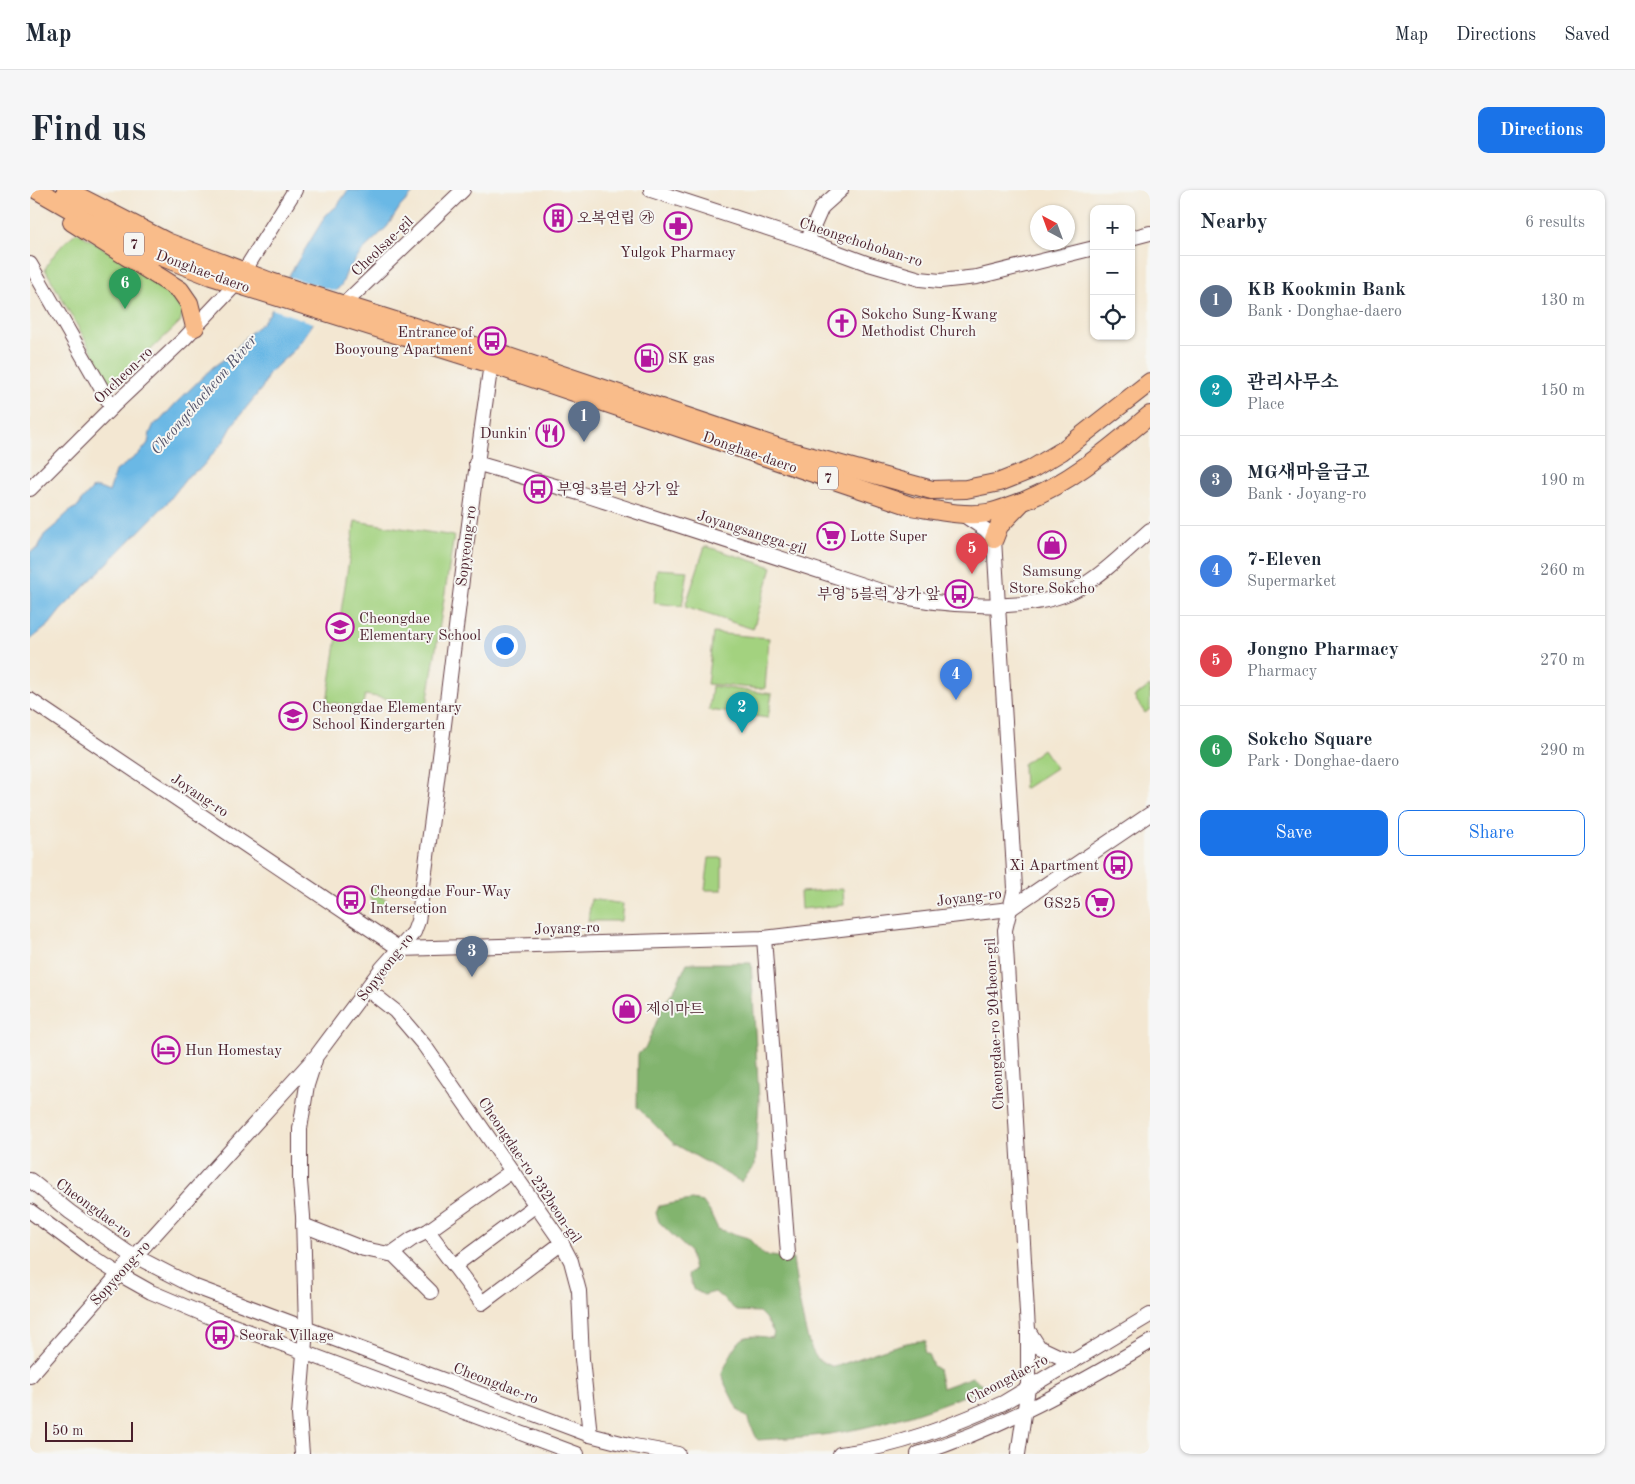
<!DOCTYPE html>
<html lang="en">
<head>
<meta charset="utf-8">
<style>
	body { margin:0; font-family:"Old Standard TT","Noto Serif KR",serif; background:#f6f6f7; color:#1f2937 }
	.controls { position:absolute; right:15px; top:15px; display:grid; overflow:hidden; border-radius:10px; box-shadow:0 1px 4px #0004 }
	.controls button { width:45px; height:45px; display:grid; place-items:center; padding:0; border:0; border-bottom:1px solid #e0e1e3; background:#fff; color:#1f2937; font:25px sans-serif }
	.compass { position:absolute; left:1000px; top:15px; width:45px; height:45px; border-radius:50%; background:#fff; box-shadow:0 1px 4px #0004; rotate:319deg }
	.scale { position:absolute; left:15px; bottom:12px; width:88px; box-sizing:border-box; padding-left:5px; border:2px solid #4a1f2b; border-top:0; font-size:14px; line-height:18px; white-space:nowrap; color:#4a1f2b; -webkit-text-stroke:4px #f6f6f2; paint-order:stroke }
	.you { position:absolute; left:474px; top:455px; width:18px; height:18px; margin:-12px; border:4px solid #fff; border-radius:50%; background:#1a73e8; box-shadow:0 0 0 8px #1a73e833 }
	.badge { display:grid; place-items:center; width:32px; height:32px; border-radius:50%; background:#1a73e8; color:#fff; font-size:16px; font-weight:700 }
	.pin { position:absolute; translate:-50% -41px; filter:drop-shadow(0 1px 2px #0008) }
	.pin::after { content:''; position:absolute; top:26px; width:18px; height:15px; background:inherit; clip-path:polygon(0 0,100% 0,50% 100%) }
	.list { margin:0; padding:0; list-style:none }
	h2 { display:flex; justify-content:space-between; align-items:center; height:65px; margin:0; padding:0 20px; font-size:21px }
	h2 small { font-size:16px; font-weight:400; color:#747a83 }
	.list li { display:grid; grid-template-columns:32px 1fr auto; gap:15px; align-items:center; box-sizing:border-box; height:90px; padding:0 20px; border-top:1px solid #e0e1e3 }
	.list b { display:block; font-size:19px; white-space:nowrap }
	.list p { margin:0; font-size:16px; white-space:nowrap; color:#747a83 }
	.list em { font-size:16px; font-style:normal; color:#747a83 }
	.actions { display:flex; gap:10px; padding:15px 20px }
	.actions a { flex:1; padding:11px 0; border:1px solid #1a73e8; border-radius:10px; text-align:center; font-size:18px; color:#1a73e8 }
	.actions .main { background:#1a73e8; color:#fff }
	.icon { flex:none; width:28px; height:28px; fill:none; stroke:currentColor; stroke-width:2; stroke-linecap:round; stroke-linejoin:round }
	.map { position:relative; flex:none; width:1120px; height:1264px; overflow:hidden; border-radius:10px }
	header { display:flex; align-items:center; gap:30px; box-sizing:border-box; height:70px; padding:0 25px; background:#fff; border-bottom:1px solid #e0e1e3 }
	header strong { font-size:24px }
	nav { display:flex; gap:28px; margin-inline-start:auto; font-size:18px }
	.intro { display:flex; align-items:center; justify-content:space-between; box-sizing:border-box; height:120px; padding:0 30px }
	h1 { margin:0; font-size:35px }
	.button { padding:12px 22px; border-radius:10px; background:#1a73e8; color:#fff; font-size:18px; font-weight:700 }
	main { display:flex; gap:30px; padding:0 30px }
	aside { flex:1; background:#fff; border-radius:10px; box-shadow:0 1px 4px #0004 }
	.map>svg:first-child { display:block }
	.green { fill:#a3d27f; stroke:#767855 }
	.forest { fill:#82b46e; stroke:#666a4c }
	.water { fill:#6bb8e5; stroke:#5a6c88 }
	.pier { fill:#f3e7d2 }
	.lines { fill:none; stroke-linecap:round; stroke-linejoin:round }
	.minor-casing { stroke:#633d44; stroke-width:16 }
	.major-casing { stroke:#633d44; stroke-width:20 }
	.minor { stroke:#fff; stroke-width:14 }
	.major { stroke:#f9bc8a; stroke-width:18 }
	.labels { text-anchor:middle; stroke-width:4; stroke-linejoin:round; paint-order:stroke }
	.shield { fill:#f6f6f2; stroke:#7e6067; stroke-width:1 }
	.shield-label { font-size:14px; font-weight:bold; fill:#4a1f2b }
	.poi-label { font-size:15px; fill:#4a1f2b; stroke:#f6f6f2; text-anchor:start }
	.street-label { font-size:15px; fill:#4a1f2b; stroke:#f6f6f2 }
	.water-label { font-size:16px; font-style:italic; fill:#56556c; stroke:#f6f6f2 }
</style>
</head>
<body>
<header>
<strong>Map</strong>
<nav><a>Map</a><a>Directions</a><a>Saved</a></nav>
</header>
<div class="intro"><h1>Find us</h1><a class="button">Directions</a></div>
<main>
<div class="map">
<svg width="1120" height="1264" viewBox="0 0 1120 1264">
	<rect width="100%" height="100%" fill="#f6f6f2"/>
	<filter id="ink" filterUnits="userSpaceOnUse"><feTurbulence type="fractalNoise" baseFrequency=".02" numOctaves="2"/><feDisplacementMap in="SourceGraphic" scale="10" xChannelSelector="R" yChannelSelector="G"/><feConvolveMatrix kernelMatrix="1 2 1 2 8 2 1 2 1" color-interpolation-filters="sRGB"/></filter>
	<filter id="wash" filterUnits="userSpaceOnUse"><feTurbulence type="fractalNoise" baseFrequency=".0096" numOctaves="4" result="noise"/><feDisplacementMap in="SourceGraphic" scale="20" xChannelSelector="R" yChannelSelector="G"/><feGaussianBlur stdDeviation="1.12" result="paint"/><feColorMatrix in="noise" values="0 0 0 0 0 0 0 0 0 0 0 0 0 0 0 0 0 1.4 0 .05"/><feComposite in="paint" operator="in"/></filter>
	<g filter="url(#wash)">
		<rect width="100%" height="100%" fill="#f3e7d2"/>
		<g class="green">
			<path d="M47,42L145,102L153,122L150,132L82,197L15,79C23,64 34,52 47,42Z"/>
			<path d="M325,331L424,346L397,515L335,505L332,517L297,512Z"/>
			<path d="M675,356L742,377L723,439L655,417Z"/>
			<path d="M627,379L658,381L652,416L624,413Z"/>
			<path d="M683,443L739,448L735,499L677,494Z"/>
			<path d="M682,496L742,504L738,528L679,520Z"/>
			<path d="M1120,496V519L1115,523L1104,507Z"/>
			<path d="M1013,559L1026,578L994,599L993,574Z"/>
			<path d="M679,668H692V700H675Z"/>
			<path d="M341,697L351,698L350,707L356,709L355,716L348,714L340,708Z"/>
			<path d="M813,699L814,715L771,719L770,702Z"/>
			<path d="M561,709L593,714L591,731H558Z"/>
		</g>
		<g class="forest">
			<path d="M657,773H721L729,910L725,975L711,992L643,953L607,917L608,864L616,857L633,816L646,796Z"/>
			<path d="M661,1010L673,1012L680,1022L688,1039L718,1048L734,1065L763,1069C766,1089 774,1155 787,1168C791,1172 799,1175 804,1177C827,1170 875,1149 896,1151L894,1162L898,1164L903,1176L908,1179L912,1198L942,1187L956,1197C909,1216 863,1233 812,1242C785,1247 756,1248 728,1250L725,1247C725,1239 718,1236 718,1228L708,1220L695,1194L692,1182C699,1172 705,1149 717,1147C725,1145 735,1147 742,1148L744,1143L735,1128L729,1122L707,1121L685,1102L674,1105L663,1099L658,1084L664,1080L659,1061L629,1032L626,1023L629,1016Z"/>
		</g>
		<path class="water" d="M318,0H386L370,17L357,37L335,58L317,81L312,94L303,104L274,147L263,161L239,183L232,198L204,233L194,251L171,278L159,285L138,312L30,421L19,435L0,450V362L8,358L14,345L27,334L28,332L41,320L49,316L51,311L63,298H69L79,302L86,281L110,263L118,253L120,243L124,234L130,231L145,214L183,177L200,165L219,144L231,134L240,123L261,82L296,25L307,16Z"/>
		<path class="pier" d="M256,86L308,102L286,134L239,118Z"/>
	</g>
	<g filter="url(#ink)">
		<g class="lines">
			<g class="minor-casing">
				<g id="minor">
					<path d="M621,0L777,51L839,74L890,89L910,91L947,87L1064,58"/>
					<path d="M1101,48L1120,43"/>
					<path d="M777,51L792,17L811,0"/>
					<path d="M0,74L82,217"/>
					<path d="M314,114L433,0"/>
					<path d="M446,273L549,303L857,403C907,416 999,424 1045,400C1073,385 1096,361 1120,340"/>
					<path d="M0,299L82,217L154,149L206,94L265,0"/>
					<path d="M932,324L956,340L964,349L985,698L975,740L998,1140V1198L988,1264"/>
					<path d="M0,510L370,759L734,748L980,719L1120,624"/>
					<path d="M734,748L758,1064"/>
					<path d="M337,799L365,821L394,855L530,1050L541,1071L549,1101L552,1169L560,1245"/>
					<path d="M0,990L40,1022L97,1062L163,1096L560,1245L599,1255L648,1264"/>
					<path d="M0,1021L62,1067L89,1084L121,1102L185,1129L547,1264"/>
					<path d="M273,1035L334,1059L364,1065L401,1102"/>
					<path d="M398,1041L452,1113L532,1053"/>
					<path d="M361,1064L382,1049L398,1041L482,981"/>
					<path d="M424,1076L506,1015"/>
					<path d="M998,1140L1009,1157L1028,1166L1044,1171"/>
					<path d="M0,1186L89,1084L287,865L352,778L377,750L384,742L388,731C415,546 433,360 461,174"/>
					<path d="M272,1264L269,1225L276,1139L273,1026L270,991V939L277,895L285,870"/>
					<path d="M810,1264C867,1257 921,1236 973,1213L1120,1125"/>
					<path d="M888,1264C971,1238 1046,1196 1120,1152"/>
				</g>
			</g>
			<g class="major-casing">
				<g id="major">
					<path d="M7,0L56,28L120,62L181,86L461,174L881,316C905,320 933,327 957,323C970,321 982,315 994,311C1043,291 1080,258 1120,225"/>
					<path d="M36,0L137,52L241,92L464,162L753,259L902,300L936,299L970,292L1000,280L1032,261L1120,192"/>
					<path d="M42,32L150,100L159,113L165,137"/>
					<path d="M964,349L969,336L990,314"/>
				</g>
			</g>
			<use href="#minor" class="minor"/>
			<use href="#major" class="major"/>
		</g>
	</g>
	<defs>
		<g id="building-ring" transform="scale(1.4375)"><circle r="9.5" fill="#f6f6f2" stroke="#b5179e" stroke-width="1.5"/><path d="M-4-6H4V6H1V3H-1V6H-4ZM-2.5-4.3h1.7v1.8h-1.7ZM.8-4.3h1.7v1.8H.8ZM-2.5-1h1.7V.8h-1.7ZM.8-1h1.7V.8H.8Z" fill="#b5179e"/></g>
		<g id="pharmacy-ring" transform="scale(1.4375)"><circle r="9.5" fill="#f6f6f2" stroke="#b5179e" stroke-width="1.5"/><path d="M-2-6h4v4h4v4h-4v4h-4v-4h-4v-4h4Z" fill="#b5179e"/></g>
		<g id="church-ring" transform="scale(1.4375)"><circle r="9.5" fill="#f6f6f2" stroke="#b5179e" stroke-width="1.5"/><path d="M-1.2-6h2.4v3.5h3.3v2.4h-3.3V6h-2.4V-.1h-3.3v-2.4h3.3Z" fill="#b5179e"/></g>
		<g id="bus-ring" transform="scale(1.4375)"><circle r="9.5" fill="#f6f6f2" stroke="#b5179e" stroke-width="1.5"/><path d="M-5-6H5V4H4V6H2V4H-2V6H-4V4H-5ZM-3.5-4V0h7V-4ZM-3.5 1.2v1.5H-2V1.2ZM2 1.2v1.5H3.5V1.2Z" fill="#b5179e"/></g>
		<g id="fuel-ring" transform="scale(1.4375)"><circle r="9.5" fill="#f6f6f2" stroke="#b5179e" stroke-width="1.5"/><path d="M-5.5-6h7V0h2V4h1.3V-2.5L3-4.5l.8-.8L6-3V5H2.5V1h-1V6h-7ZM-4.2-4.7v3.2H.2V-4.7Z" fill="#b5179e"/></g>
		<g id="restaurant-ring" transform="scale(1.4375)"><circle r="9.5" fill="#f6f6f2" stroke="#b5179e" stroke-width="1.5"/><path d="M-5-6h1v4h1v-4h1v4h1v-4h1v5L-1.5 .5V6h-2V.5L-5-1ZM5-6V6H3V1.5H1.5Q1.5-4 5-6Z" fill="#b5179e"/></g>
		<g id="supermarket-ring" transform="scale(1.4375)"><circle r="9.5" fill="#f6f6f2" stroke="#b5179e" stroke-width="1.5"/><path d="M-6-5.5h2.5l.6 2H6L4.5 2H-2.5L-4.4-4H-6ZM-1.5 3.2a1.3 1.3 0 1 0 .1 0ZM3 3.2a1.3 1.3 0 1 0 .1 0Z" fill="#b5179e"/></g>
		<g id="shop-ring" transform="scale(1.4375)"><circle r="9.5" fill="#f6f6f2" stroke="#b5179e" stroke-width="1.5"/><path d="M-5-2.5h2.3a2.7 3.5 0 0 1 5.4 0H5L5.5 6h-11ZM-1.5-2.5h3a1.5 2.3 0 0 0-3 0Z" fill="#b5179e"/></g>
		<g id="school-ring" transform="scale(1.4375)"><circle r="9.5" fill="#f6f6f2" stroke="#b5179e" stroke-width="1.5"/><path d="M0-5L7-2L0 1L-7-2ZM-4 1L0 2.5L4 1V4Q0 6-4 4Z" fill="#b5179e"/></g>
		<g id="hotel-ring" transform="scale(1.4375)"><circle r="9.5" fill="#f6f6f2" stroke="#b5179e" stroke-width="1.5"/><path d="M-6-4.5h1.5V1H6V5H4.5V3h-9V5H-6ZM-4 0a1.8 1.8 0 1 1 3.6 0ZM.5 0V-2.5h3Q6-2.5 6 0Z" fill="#b5179e"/></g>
	</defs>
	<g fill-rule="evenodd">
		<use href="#building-ring" x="528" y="28"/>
		<use href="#pharmacy-ring" x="648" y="36"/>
		<use href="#church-ring" x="812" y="133"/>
		<use href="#bus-ring" x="462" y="151"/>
		<use href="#fuel-ring" x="619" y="168"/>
		<use href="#restaurant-ring" x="520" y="243"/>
		<use href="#bus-ring" x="508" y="299"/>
		<use href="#supermarket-ring" x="801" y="346"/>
		<use href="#shop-ring" x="1022" y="355"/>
		<use href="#bus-ring" x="929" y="404"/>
		<use href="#school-ring" x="310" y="437"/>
		<use href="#school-ring" x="263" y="526"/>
		<use href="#bus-ring" x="1088" y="675"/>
		<use href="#bus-ring" x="321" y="710"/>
		<use href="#supermarket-ring" x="1070" y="713"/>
		<use href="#shop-ring" x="597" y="819"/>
		<use href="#hotel-ring" x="136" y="860"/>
		<use href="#bus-ring" x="190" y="1145"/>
	</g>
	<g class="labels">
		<g class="shield">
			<rect x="94" y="42.5" width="20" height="23" rx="4"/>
			<rect x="788" y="276.5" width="20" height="23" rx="4"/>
		</g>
		<g class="shield-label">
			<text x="104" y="59">7</text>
			<text x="798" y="293">7</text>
		</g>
		<g class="poi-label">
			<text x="547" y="33">오복연립 ㉮</text>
			<text x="648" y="67" text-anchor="middle">Yulgok Pharmacy</text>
			<text x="831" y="129">Sokcho Sung-Kwang<tspan x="831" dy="17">Methodist Church</tspan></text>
			<text x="443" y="147" text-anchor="end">Entrance of<tspan x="443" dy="17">Booyoung Apartment</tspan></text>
			<text x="638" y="173">SK gas</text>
			<text x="501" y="248" text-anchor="end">Dunkin'</text>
			<text x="527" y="304">부영 3블럭 상가 앞</text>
			<text x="820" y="351">Lotte Super</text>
			<text x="1022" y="386" text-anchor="middle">Samsung<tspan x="1022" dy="17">Store Sokcho</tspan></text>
			<text x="910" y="409" text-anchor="end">부영 5블럭 상가 앞</text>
			<text x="329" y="433">Cheongdae<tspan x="329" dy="17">Elementary School</tspan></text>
			<text x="282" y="522">Cheongdae Elementary<tspan x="282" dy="17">School Kindergarten</tspan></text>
			<text x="1069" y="680" text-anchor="end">Xi Apartment</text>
			<text x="340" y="706">Cheongdae Four-Way<tspan x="340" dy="17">Intersection</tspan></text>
			<text x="1051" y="718" text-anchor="end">GS25</text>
			<text x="616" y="824">제이마트</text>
			<text x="155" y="865">Hun Homestay</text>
			<text x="209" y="1150">Seorak Village</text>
		</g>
		<g class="street-label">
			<text transform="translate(831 52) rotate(18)" y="5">Cheongchohoban-ro</text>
			<text transform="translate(352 56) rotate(-44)" y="5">Cheolsae-gil</text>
			<text transform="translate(173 81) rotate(20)" y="5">Donghae-daero</text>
			<text transform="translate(93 185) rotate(-44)" y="5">Oncheon-ro</text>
			<text transform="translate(720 262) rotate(19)" y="5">Donghae-daero</text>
			<text transform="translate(722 342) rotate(18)" y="5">Joyangsangga-gil</text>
			<text transform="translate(436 356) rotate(-83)" y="5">Sopyeong-ro</text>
			<text transform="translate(170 605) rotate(34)" y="5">Joyang-ro</text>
			<text transform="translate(939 707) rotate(-7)" y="5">Joyang-ro</text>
			<text transform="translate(537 738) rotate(-2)" y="5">Joyang-ro</text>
			<text transform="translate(355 777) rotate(-52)" y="5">Sopyeong-ro</text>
			<text transform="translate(964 834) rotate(-93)" y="5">Cheongdae-ro 204beon-gil</text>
			<text transform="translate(500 980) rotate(56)" y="5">Cheongdae-ro 232beon-gil</text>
			<text transform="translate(64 1018) rotate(36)" y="5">Cheongdae-ro</text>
			<text transform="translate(90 1083) rotate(-48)" y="5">Sopyeong-ro</text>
			<text transform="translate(977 1189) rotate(-28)" y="5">Cheongdae-ro</text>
			<text transform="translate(466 1193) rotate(21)" y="5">Cheongdae-ro</text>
		</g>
		<g class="water-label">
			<text transform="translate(173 204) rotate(-49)" y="6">Cheongchocheon River</text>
		</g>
	</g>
</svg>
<div class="controls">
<button>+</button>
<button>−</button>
<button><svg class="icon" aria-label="locate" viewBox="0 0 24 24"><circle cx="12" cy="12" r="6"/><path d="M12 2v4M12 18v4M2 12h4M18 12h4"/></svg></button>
</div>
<svg class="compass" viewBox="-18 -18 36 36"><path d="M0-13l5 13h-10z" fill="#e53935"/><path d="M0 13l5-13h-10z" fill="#747a83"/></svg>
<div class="scale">50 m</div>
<div class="you"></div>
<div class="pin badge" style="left:554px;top:252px;background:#5c6f8a">1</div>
<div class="pin badge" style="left:712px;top:543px;background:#0f9aa8">2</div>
<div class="pin badge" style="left:442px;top:787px;background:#5c6f8a">3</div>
<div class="pin badge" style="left:926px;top:510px;background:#3f7fe0">4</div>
<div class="pin badge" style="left:942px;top:384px;background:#e0444e">5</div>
<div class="pin badge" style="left:95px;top:119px;background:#2e9e5b">6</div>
</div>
<aside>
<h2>Nearby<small>6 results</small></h2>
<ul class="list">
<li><span class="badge" style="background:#5c6f8a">1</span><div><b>KB Kookmin Bank</b><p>Bank · Donghae-daero</p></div><em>130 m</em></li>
<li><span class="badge" style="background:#0f9aa8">2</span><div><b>관리사무소</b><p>Place</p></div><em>150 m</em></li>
<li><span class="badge" style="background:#5c6f8a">3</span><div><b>MG새마을금고</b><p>Bank · Joyang-ro</p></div><em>190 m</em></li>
<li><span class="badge" style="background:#3f7fe0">4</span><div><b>7-Eleven</b><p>Supermarket</p></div><em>260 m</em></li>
<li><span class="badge" style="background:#e0444e">5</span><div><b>Jongno Pharmacy</b><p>Pharmacy</p></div><em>270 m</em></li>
<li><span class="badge" style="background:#2e9e5b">6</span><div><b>Sokcho Square</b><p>Park · Donghae-daero</p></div><em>290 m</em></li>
</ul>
<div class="actions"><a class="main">Save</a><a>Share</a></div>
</aside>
</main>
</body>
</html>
